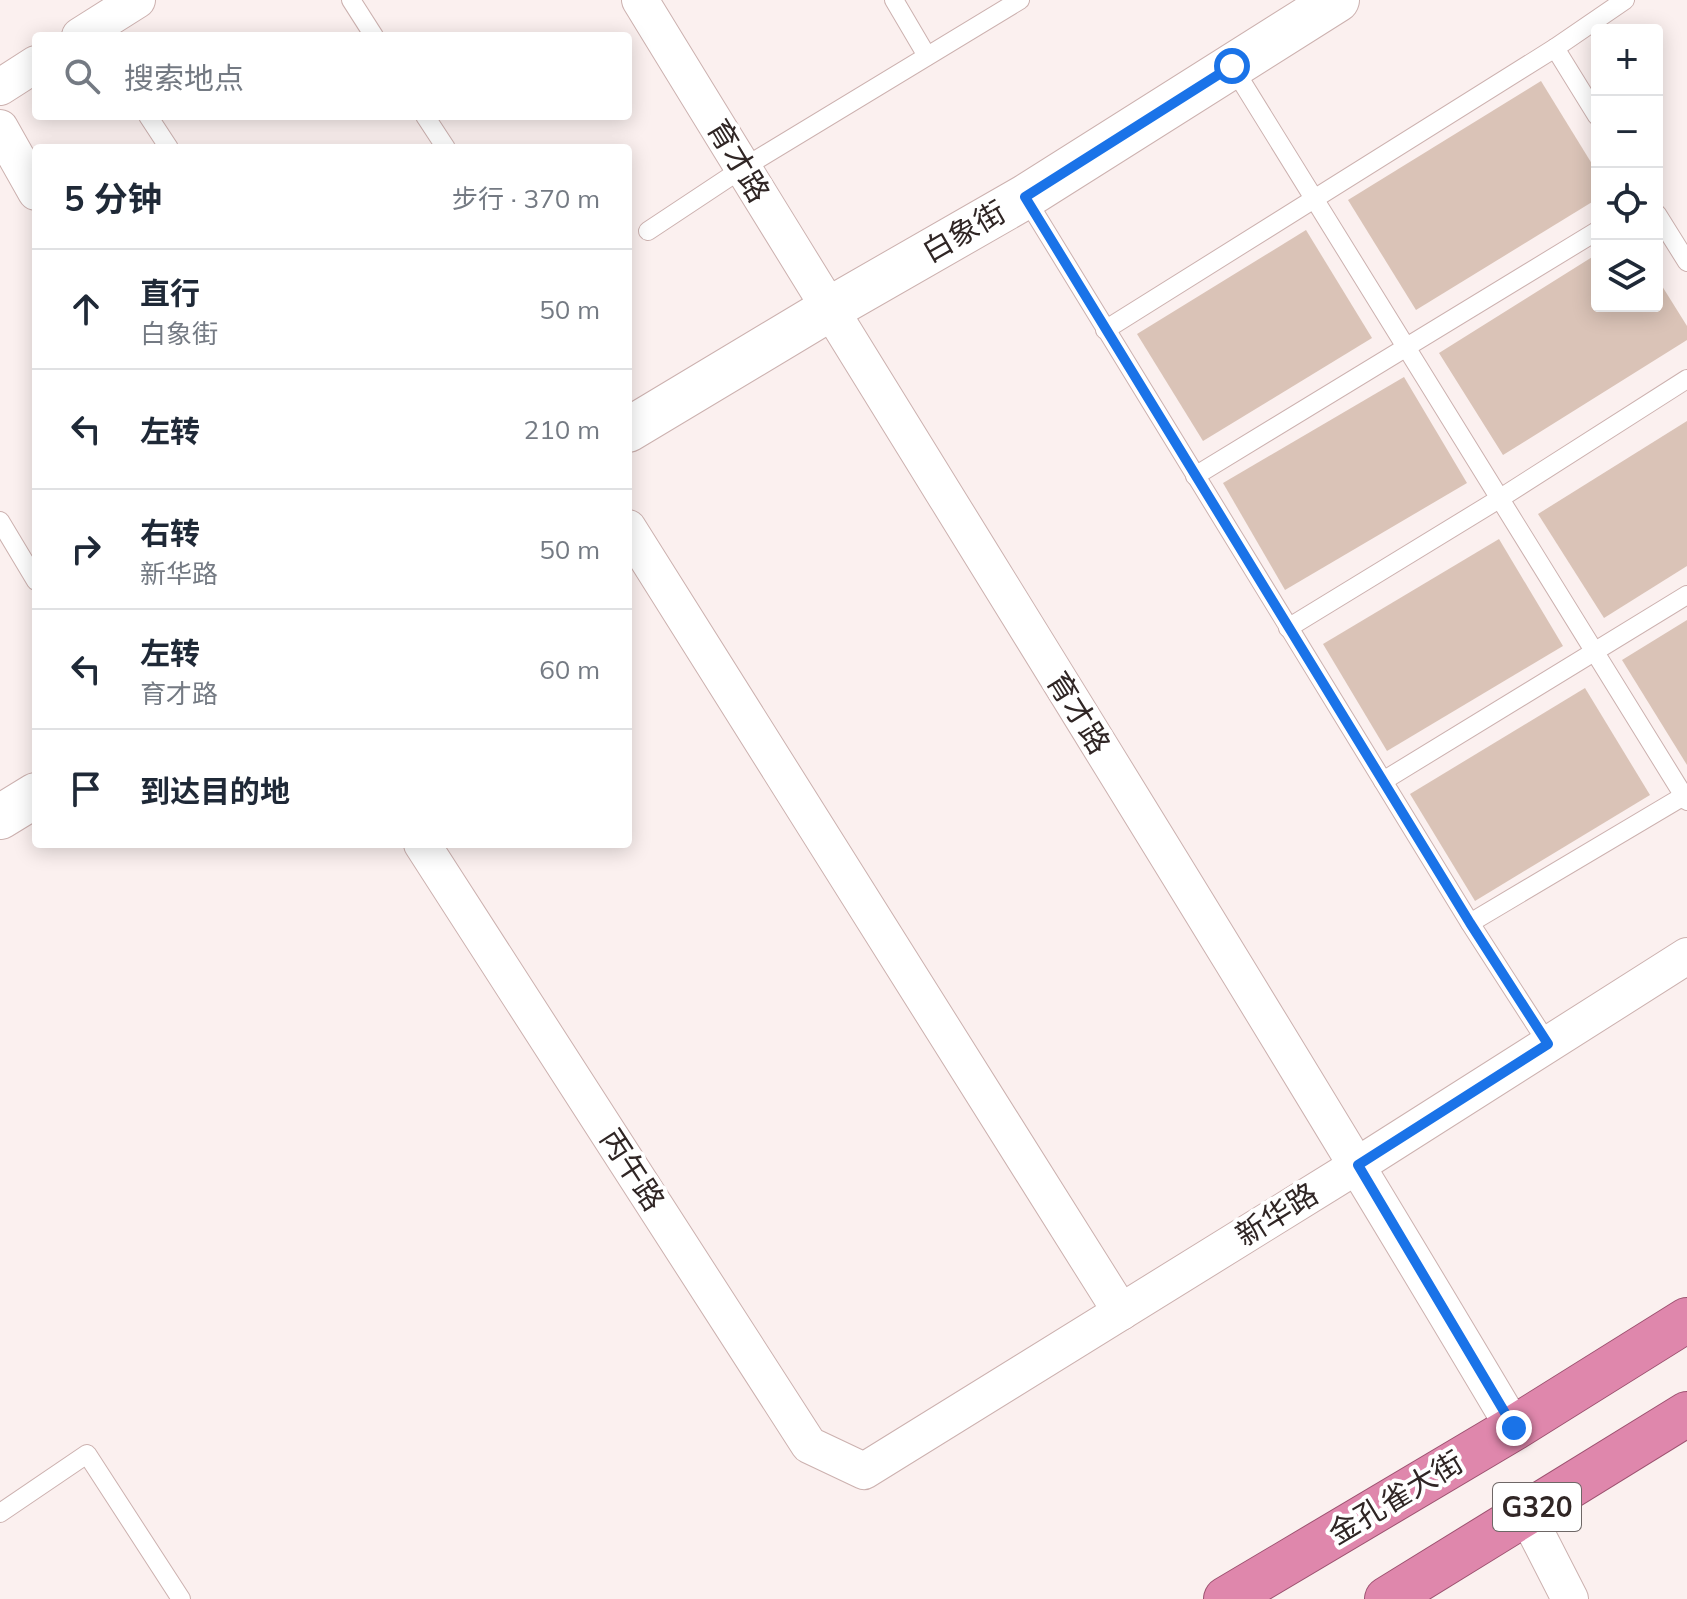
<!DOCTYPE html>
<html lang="zh">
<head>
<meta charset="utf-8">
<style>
	body { margin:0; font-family:Mulish,"Noto Sans SC",sans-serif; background:#f6f6f7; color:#1f2937 }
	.controls { position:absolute; right:24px; top:24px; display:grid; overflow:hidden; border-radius:8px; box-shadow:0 4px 20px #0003 }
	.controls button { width:72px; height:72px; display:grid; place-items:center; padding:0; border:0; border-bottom:2px solid #e0e1e3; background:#fff; color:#1f2937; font:40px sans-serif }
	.stop { position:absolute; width:24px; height:24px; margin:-18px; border:6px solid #1a73e8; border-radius:50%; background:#fff }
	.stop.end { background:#1a73e8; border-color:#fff; box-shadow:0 2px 8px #0008 }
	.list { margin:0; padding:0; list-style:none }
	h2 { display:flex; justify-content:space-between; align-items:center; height:104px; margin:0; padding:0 32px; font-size:34px }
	h2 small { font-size:26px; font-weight:400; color:#747a83 }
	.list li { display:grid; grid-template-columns:52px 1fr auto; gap:24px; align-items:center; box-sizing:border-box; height:120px; padding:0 32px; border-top:2px solid #e0e1e3 }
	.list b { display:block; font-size:30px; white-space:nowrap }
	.list p { margin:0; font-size:26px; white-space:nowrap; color:#747a83 }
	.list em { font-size:26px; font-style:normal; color:#747a83 }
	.icon { flex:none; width:44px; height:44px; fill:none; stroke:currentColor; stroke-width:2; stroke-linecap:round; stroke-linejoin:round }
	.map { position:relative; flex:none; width:1687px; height:1599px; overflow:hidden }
	.search { position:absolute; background:#fff; box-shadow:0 4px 20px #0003; left:32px; top:32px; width:600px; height:88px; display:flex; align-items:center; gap:20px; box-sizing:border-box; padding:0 28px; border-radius:8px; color:#747a83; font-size:30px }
	.panel { position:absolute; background:#fff; box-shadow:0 4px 20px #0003; left:32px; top:144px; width:600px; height:704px; border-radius:8px }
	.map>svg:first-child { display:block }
	.building { fill:#dac3b7 }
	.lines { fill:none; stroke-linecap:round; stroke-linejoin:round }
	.service-casing { stroke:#ccb1af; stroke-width:20 }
	.minor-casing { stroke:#ccb1af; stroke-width:38 }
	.tertiary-casing { stroke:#ccb1af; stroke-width:46 }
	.trunk-casing { stroke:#9d5270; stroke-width:46 }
	.service { stroke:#fff; stroke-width:18 }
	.minor { stroke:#fff; stroke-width:36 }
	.tertiary { stroke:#fff; stroke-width:44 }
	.trunk { stroke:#df87ac; stroke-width:44 }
	.route { stroke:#1a73e8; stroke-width:10 }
	.labels { text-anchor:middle; stroke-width:8; stroke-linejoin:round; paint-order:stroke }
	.shield { fill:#fff; stroke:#6e6766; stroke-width:2 }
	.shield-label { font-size:28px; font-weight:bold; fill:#302625 }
	.street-label { font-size:30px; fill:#302625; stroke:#fff }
</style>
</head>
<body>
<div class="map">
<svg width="1687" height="1599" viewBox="0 0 1687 1599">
	<rect width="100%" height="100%" fill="#fbf0ef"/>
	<g class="building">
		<path d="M1541,81L1597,172V199L1416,310L1348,200Z"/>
		<path d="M1306,230L1372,338L1203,441L1137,334Z"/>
		<path d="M1597,254V306H1657V278L1687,326V340L1503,455L1439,353Z"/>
		<path d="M1404,377L1467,483L1285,590L1223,483Z"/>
		<path d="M1687,421V566L1604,618L1538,514Z"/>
		<path d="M1499,539L1563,646L1387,751L1323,644Z"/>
		<path d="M1687,620V765L1622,660Z"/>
		<path d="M1585,688L1650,795L1475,901L1410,794Z"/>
	</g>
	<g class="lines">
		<g class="service-casing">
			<g id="service">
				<path d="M351,0L374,36"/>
				<path d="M894,0L927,56"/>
				<path d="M1555,48L1597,116"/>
				<path d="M1232,66L1687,801"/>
				<path d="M148,116L169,148"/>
				<path d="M425,116L446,148"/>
				<path d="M1025,197L1470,923L1548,1044"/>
				<path d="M1657,214L1687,262"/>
				<path d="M648,231L743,168L1020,0"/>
				<path d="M1105,330L1555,48L1625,0"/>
				<path d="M1195,476L1597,231"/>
				<path d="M0,521L36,581"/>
				<path d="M1288,628L1499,499L1687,379"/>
				<path d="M1383,781L1687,595"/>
				<path d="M1470,923L1687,794"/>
				<path d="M0,1513L87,1454L181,1599"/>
			</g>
		</g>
		<g class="minor-casing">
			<g id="minor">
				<path d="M640,0C931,476 1229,948 1514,1428"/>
				<path d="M80,36L137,0"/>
				<path d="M0,87L36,64"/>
				<path d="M0,128L36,192"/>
				<path d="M628,528L1121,1312"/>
				<path d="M422,844L809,1445L864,1471L1358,1165L1687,956"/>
				<path d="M1526,1513L1570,1599"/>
			</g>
		</g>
		<g class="tertiary-casing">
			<g id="tertiary">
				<path d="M628,430L828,310L1025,197L1337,0"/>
				<path d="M0,817L36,795"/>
			</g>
		</g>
		<g class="trunk-casing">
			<g id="trunk">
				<path d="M1226,1599L1514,1428L1687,1320"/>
				<path d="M1387,1599L1687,1414"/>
			</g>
		</g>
		<use href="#service" class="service"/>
		<use href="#minor" class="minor"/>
		<use href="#tertiary" class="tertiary"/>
		<use href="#trunk" class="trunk"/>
	</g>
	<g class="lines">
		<path class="route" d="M1232,66L1025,197L1470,923L1548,1044L1358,1165L1514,1428"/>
	</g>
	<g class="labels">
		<rect class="shield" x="1493" y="1483" width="88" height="48" rx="6"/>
		<g class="shield-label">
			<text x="1537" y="1517">G320</text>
		</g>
		<g class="street-label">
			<text transform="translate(738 161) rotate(59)" y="10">育才路</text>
			<text transform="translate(964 232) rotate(-30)" y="10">白象街</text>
			<text transform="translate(1078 713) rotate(58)" y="10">育才路</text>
			<text transform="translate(632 1170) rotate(57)" y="10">丙午路</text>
			<text transform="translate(1277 1215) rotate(-32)" y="10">新华路</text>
			<text transform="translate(1396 1498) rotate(-31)" y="10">金孔雀大街</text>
		</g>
	</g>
</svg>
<div class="controls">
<button>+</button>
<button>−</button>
<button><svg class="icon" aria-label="locate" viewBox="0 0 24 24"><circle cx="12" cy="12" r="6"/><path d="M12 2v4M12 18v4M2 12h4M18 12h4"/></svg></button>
<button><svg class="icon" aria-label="layers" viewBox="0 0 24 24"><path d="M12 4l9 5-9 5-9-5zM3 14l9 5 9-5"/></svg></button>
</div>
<div class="stop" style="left:1232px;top:66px"></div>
<div class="stop end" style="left:1514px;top:1428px"></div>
<div class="search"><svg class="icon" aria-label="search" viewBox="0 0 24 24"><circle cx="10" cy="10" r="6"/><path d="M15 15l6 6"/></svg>搜索地点</div>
<section class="panel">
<h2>5 分钟<small>步行 · 370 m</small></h2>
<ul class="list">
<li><svg class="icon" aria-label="ahead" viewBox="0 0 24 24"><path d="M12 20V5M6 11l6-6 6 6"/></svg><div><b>直行</b><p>白象街</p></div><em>50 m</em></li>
<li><svg class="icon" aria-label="left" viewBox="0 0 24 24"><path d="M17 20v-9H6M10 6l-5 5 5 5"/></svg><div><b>左转</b></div><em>210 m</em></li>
<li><svg class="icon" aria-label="right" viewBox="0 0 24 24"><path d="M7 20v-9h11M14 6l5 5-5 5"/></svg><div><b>右转</b><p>新华路</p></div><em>50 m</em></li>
<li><svg class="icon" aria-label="left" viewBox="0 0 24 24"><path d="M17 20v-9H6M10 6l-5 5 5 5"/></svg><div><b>左转</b><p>育才路</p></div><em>60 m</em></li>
<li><svg class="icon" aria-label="arrive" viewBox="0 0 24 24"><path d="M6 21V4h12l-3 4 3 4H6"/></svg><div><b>到达目的地</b></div></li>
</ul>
</section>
</div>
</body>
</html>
